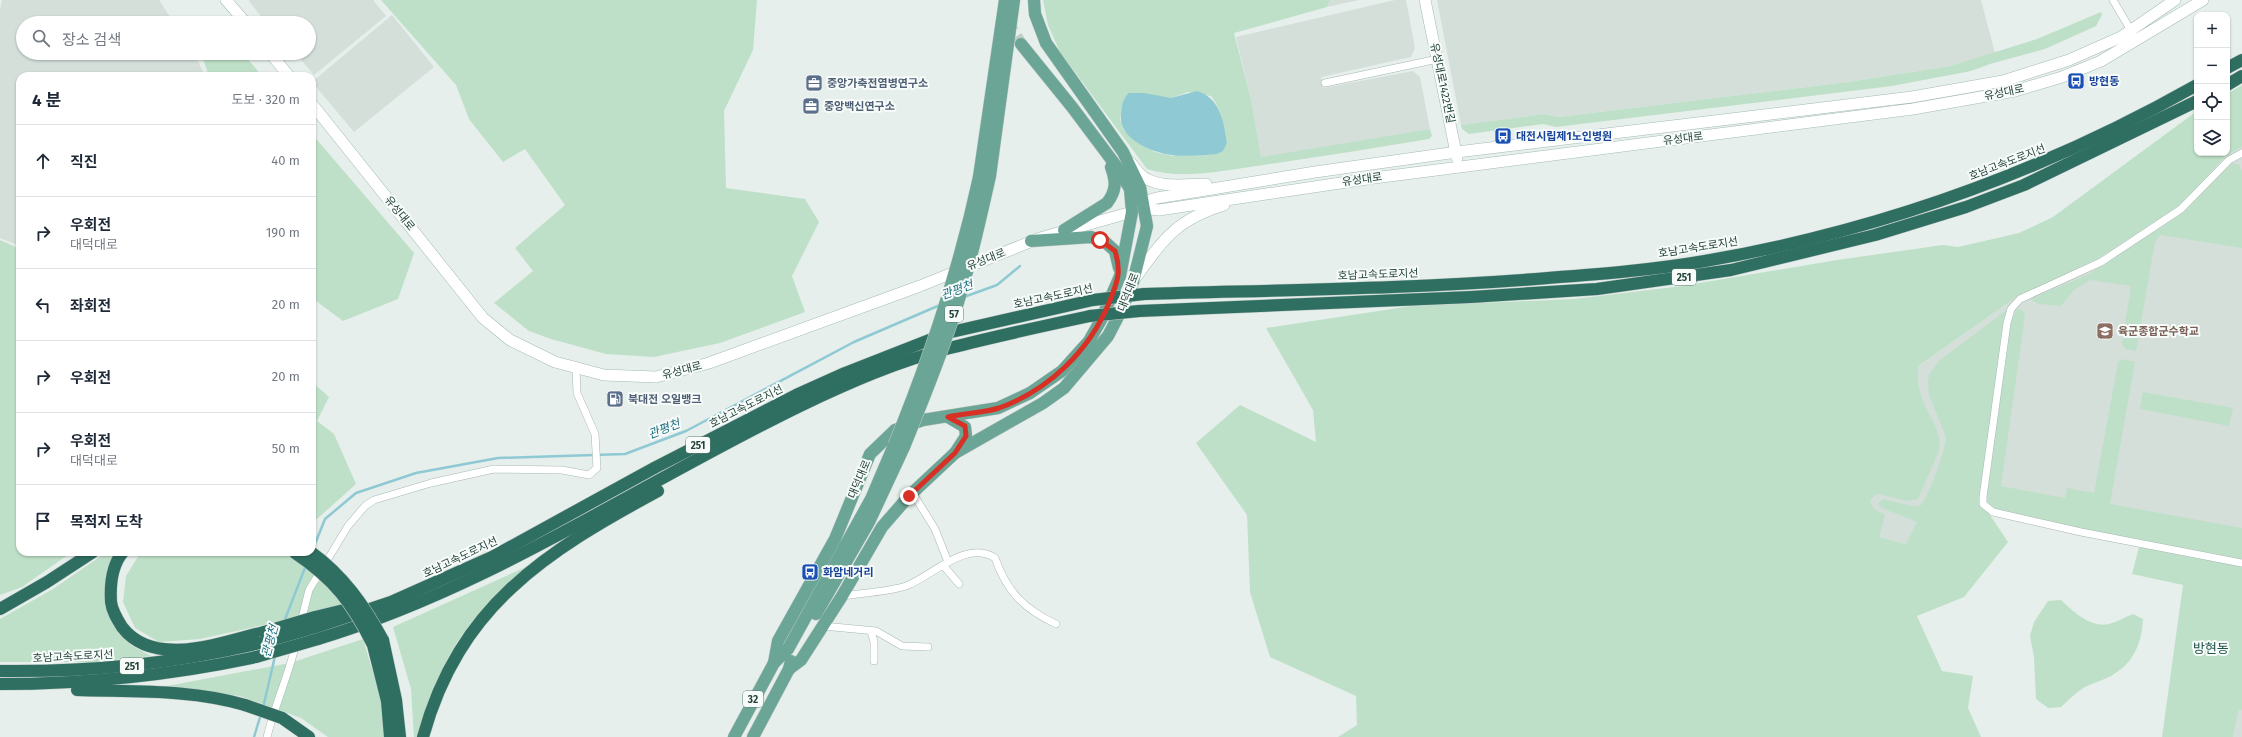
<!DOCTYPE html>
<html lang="ko">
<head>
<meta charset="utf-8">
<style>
	body { margin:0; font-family:"Fira Sans","Noto Sans KR",sans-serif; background:#f2f2f3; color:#1f2937 }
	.controls { position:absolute; right:12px; top:12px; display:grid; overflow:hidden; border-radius:8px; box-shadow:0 1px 3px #0004 }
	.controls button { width:36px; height:36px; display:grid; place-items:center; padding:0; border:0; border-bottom:1px solid #e0e1e3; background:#fff; color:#1f2937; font:20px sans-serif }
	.stop { position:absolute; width:12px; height:12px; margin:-9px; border:3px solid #d93025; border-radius:50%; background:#fff }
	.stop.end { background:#d93025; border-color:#fff; box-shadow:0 1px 4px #0008 }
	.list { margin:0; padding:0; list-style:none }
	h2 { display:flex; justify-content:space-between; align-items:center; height:52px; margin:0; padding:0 16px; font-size:17px }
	h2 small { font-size:13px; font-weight:400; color:#747a83 }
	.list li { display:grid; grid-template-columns:26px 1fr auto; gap:12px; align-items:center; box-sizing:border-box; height:72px; padding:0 16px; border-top:1px solid #e0e1e3 }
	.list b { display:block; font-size:15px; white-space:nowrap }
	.list p { margin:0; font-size:13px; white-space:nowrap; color:#747a83 }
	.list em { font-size:13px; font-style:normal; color:#747a83 }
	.icon { flex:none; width:22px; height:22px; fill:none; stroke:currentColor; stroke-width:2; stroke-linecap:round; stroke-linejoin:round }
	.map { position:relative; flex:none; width:2242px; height:737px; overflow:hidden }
	.search { position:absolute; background:#fff; box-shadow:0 1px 3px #0004; left:16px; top:16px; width:300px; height:44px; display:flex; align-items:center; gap:10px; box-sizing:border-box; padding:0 14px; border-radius:22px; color:#747a83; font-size:15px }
	.panel { position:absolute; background:#fff; box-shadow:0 1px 3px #0004; left:16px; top:72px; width:300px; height:484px; border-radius:12px }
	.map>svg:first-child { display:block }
	.built { fill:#d4dfda }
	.green { fill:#bfe0c8; fill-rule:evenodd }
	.water { fill:#8ec9d4 }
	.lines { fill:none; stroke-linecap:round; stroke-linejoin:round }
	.stream { stroke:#8ec9d4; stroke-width:2.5 }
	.primary-tunnel { stroke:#bfccc8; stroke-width:12; stroke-dasharray:12 6; stroke-linecap:butt }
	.street-casing { stroke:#a8b8b2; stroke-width:8 }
	.secondary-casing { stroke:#a4bbb3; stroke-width:12 }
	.primary-casing { stroke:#c2cac8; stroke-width:13 }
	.highway-casing { stroke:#c2cac8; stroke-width:13 }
	.street { stroke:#fff; stroke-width:7 }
	.secondary { stroke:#fff; stroke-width:11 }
	.primary { stroke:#6aa596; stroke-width:12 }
	.highway { stroke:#2f6f62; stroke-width:12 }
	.primary-bridge-casing { stroke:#c2cac8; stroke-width:13; stroke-linecap:butt }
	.highway-bridge-casing { stroke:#c2cac8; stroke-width:13; stroke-linecap:butt }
	.primary-bridge { stroke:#6aa596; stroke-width:12 }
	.highway-bridge { stroke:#2f6f62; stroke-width:12 }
	.route { stroke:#d93025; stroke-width:5 }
	.labels { text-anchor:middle; stroke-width:4; stroke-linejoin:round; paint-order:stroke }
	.shield { fill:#f7fbf9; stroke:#637a73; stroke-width:1 }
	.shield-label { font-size:10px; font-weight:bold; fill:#24423a }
	.transit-label { font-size:11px; font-weight:bold; fill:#164399; stroke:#f7fbf9; text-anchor:start }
	.service-label { font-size:11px; font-weight:bold; fill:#4e5e75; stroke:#f7fbf9; text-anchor:start }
	.street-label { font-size:11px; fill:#24423a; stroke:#f7fbf9 }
	.education-label { font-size:11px; font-weight:bold; fill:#785e54; stroke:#f7fbf9; text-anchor:start }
	.water-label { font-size:12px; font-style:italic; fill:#1c6f80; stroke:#f7fbf9 }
	.quarter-label { font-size:13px; fill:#1f5548; stroke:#f7fbf9 }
</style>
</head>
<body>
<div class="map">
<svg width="2242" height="737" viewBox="0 0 2242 737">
	<rect width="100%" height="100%" fill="#e6efeb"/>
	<g class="built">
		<path d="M2,0H159L174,23H23V53H194L205,76H20V246L0,238V10Z"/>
		<path d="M250,0H373L386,16L314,75L295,53H309V23H266L249,1Z"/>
		<path d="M1330,0H1359L1327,7Z"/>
		<path d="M1395,0H1406L1415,48L1411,57L1321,77L1322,83L1323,88L1413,71L1420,77L1430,129L1261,158L1251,99L1236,37Z"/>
		<path d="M1437,0H1981L1995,53L1950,66L1848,82L1558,117L1544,114L1461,125Z"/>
		<path d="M392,15L434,67L354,132L312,82Z"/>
		<path d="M2242,147V566L2080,536L1988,512L1906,544L1879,537L1861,506L1918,366L2018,296L2099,258L2179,207L2226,156Z"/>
		<path d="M2242,695V737H2233Z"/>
	</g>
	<g class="green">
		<path d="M381,0H757L753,50L724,111L726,188L805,199L819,222L792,276L805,312L720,343L654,357L606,354L551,339L529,331L494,303L533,271L515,248L565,205L525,149L503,162L469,119L456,85Z"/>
		<path d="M1043,0H1330L1327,7L1234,33L1251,99L1261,157L1430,129L1432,136L1429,139C1376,148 1323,156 1270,164C1230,169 1186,181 1147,169L1060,52L1048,25ZM1188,92L1211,96C1221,109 1225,126 1227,143L1209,155L1173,156L1155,152L1137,142L1123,129L1120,119L1125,97L1171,98Z"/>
		<path d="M2101,12L2102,15L2096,26L2045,49L1990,64L1971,71L1892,86L1556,127L1543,124L1469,134L1462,129L1461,125L1544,114L1558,117L1848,82L1950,66L2037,39Z"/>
		<path d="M201,53H243L262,76H209Z"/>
		<path d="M2242,85V147L2226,156L2179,207L2099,258L2018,296L1918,366C1918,377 1918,388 1922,398C1928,416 1943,431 1939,451L1918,499L1906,501L1879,494L1875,495L1870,501L1874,509L1885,515L1879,537L1906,544L1917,522L1882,508L1878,504L1883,499L1913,506H1920C1928,498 1946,449 1946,437L1929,395L1928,383L1929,375L1939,361L2009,308L2000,346L1981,507L1988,512L2008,542L1964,597L1917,616L1942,671L1973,676L1968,708L1981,737H1338L1357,725L1356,696L1270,657L1250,592L1247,515L1196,443L1240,405L1316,442L1313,410L1266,328L1411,306L1574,299L1682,286L1837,260L1943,245L1958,247L2019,233L2053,217L2197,111V153H2227V94Z"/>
		<path d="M312,134L414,253L398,299L343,321L312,298Z"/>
		<path d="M2232,163L2240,165L2242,171V248L2160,235L2155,242L2136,351L2125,349L2122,343L2131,286L2090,280L2074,290L2061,306L2038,304L2030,299L2089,274L2177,217Z"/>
		<path d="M0,240L20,249V552H72L22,587L0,595Z"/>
		<path d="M2017,309L2022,310L2025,316L2001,486L2065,498L2067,488L2094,493L2118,363L2121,359L2135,362L2110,504L2242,528V561L2084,530L1997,509L1991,506L1986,500L2010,324Z"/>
		<path d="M312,382L329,397L317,421L334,434L356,484L317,519H312Z"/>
		<path d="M2143,392L2233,408L2229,426L2140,409Z"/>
		<path d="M2139,547L2242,566V710L2239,709L2233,737H2162L2183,585L2132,574Z"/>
		<path d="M107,552H121L110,572L114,624L131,645L151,656L97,662H0V619L53,589Z"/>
		<path d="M141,552H284L316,573L300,617L200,639L159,642L135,628L123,602L126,576Z"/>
		<path d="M528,566C503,590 475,614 456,644C439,671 428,707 418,737H414L411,689L393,627Z"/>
		<path d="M322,578L349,606L304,619L311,591Z"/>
		<path d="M2061,600C2074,612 2090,628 2109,624C2117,622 2125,617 2133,614L2143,619C2142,645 2132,666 2107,678C2101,681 2093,683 2087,686C2077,691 2069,700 2061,707L2048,708L2036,699L2034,657L2030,636L2034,622L2048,601Z"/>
		<path d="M363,639L382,702L386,737H328L301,718L240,696L167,686L290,663Z"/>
	</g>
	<path class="water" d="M1197,91C1220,98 1224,121 1227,143L1223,151L1217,154C1208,155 1180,157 1172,155C1153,153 1118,139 1121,115C1122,107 1122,99 1129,93H1144L1171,98Z"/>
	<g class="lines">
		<g class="stream">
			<path d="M964,297L997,285L1020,266"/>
			<path d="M313,549L325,519L356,493L416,473L498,458L625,454L686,431L854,342L940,305"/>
			<path d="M284,622L306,565"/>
			<path d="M263,708L275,656"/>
			<path d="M254,737L261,714"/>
		</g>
		<path class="primary-tunnel" d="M1007,21L1021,44"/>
		<g class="street-casing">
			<g id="street">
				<path d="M2113,0L2133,34"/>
				<path d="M1325,83L1438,59"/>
				<path d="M2242,153L2229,160L2181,209L2101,262L2020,299L2011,309L2007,323L1983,497V504L1993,512L2081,532L2242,563"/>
				<path d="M912,492L935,529L948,562"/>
				<path d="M943,565L959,584"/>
				<path d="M842,596C861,593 888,592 906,586C931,577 966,539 995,558C1007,592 1024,609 1056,624"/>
				<path d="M301,622L309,590L348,526L365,506L374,500L431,483L494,469L562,470L589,475L597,468L595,434L577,393L576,368"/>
				<path d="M823,626L876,631L902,646L928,647"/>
				<path d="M871,631L874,642V661"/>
				<path d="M267,737C275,705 288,676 296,644"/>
			</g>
		</g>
		<g class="secondary-casing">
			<g id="secondary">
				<path d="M226,0L246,23"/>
				<path d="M1425,0L1457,158"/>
				<path d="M2175,0L2121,37L2069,60L2003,81L1912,97L1457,152L1315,172L1157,198L1150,200L1143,208L1159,210L1374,178L1913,109L2015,91L2062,77L2101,61L2203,0"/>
				<path d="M270,53L289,76"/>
				<path d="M312,104L483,318L510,340L555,362L604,375L656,377L709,363L920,286L1040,238L1132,212"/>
				<path d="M1131,163C1134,166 1136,170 1139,173C1155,190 1186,184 1206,184"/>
				<path d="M1134,280C1163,240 1175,220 1224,205"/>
			</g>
		</g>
		<g class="primary-casing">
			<g id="primary">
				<path d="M990,176L1014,0"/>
				<path d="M979,177L1005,0"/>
				<path d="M1064,230L1107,203C1117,190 1116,181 1111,167"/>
				<path d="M1031,241L1091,237L1105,242L1115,251L1119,268"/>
				<path d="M948,417L965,427L966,436L955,453"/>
				<path d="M816,614L869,522L904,447"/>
				<path d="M774,663L778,641L835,539L870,454L895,430L923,420L998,408L1030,393L1062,371L1089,341L1101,320L1120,276L1132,212L1130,189L1117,167L1072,107L1021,44"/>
				<path d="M789,669L801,660L842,596L882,527L909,496L955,453L1043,403L1064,388L1108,336L1122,309L1133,282L1147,226L1140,187L1123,152L1046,43L1035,14L1034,0"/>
				<path d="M734,737L774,663L788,649L871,499L894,445"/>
				<path d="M753,737L789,669L791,661"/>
			</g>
		</g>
		<g class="highway-casing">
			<g id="highway">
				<path d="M2227,68L2242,60"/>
				<path d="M2227,85L2242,76"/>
				<path d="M1144,294C1279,290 1414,289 1548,278C1600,274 1653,270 1705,261C1878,231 2045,171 2197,85"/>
				<path d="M1139,311L1471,297L1597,289L1731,270L1875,235L1966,207L2024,185L2197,101"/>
				<path d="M123,552C111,566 110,585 111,602C112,611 117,619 122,627C154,669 222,642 264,632"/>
				<path d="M0,609L47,582L93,552"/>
				<path d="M315,617L348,609"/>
				<path d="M316,627L391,602L492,557L656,467L796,395L845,373L947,333L1093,300"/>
				<path d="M318,639C491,587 639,484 800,406C848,383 898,361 950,348C996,336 1043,326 1090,316"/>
				<path d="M383,640L396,700L400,737"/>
				<path d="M373,645L387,701L390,737"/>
				<path d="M0,671C92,672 171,664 261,643"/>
				<path d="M0,684C87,684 171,675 256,657"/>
				<path d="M77,690C133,692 191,689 245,705"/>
				<path d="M282,718L309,737"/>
				<path d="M423,737C459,606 545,552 658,491"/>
			</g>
		</g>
		<use href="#street" class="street"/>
		<use href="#secondary" class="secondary"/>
		<use href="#primary" class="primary"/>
		<use href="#highway" class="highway"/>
		<g class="primary-bridge-casing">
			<g id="primary-bridge">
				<path d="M894,445C930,357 959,270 979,177"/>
				<path d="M904,447C921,405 938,364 952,321C968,274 979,225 990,176"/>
			</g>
		</g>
		<g class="highway-bridge-casing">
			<g id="highway-bridge">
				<path d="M1093,300L1144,294"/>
				<path d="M1090,316L1139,311"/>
				<path d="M311,552C343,575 364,605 383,640"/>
				<path d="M295,553C334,579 352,603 373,645"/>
				<path d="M264,632L315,617"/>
				<path d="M261,643L316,627"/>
				<path d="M256,657L318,639"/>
				<path d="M245,705L282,718"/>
			</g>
		</g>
		<use href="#primary-bridge" class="primary-bridge"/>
		<use href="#highway-bridge" class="highway-bridge"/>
	</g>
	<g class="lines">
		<path class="route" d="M909,496L955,453L966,436L965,426L948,417C965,413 983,413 999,408C1049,390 1089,351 1109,303C1117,282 1122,273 1115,251L1100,240"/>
	</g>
	<defs>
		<g id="bus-square" transform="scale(0.9)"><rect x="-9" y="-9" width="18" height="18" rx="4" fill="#1a4fb4" stroke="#f7fbf9"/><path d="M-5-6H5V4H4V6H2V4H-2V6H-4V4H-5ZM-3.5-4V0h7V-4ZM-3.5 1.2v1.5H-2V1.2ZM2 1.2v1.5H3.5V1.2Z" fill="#fff"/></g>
		<g id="office-square" transform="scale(0.9)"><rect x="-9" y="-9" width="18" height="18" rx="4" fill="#5c6f8a" stroke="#f7fbf9"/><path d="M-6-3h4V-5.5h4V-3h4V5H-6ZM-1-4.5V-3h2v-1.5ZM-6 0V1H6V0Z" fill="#fff"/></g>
		<g id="university-square" transform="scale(0.9)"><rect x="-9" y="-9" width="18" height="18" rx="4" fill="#8d6e63" stroke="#f7fbf9"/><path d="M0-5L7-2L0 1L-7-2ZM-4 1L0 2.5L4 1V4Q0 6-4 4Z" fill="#fff"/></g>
		<g id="fuel-square" transform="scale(0.9)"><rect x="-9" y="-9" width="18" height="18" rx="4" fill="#5c6f8a" stroke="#f7fbf9"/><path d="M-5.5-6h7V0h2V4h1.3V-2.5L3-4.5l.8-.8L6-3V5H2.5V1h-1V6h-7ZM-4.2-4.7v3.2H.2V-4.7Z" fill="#fff"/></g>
	</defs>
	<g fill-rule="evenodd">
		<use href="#bus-square" x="2076" y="81"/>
		<use href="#office-square" x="814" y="83"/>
		<use href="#office-square" x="811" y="106"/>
		<use href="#bus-square" x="1503" y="136"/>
		<use href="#university-square" x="2105" y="331"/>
		<use href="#fuel-square" x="615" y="399"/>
		<use href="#bus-square" x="810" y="572"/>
	</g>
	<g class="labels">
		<g class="shield">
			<rect x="1672" y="269" width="24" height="16" rx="3"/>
			<rect x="945" y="306" width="18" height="16" rx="3"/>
			<rect x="686" y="437" width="24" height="16" rx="3"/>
			<rect x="120" y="658" width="24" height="16" rx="3"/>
			<rect x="743" y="691" width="20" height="16" rx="3"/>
		</g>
		<g class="shield-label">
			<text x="1684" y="281">251</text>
			<text x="954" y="318">57</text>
			<text x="698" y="449">251</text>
			<text x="132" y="670">251</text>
			<text x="753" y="703">32</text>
		</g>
		<g class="transit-label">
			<text x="2089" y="85">방현동</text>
			<text x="1516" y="140">대전시립제1노인병원</text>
			<text x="823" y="576">화암네거리</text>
		</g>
		<g class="service-label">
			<text x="827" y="87">중앙가축전염병연구소</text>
			<text x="824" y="110">중앙백신연구소</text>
			<text x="628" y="403">북대전 오일뱅크</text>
		</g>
		<g class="street-label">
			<text transform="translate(1443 83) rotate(78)" y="4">유성대로1422번길</text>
			<text transform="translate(2004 92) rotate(-12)" y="4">유성대로</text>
			<text transform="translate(1683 138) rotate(-7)" y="4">유성대로</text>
			<text transform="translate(2007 162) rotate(-21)" y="4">호남고속도로지선</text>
			<text transform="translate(1362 179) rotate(-8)" y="4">유성대로</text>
			<text transform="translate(400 213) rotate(51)" y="4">유성대로</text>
			<text transform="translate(1698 247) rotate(-9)" y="4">호남고속도로지선</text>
			<text transform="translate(986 259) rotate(-22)" y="4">유성대로</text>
			<text transform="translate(1378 274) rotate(-2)" y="4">호남고속도로지선</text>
			<text transform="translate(1128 292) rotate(-69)" y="4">대덕대로</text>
			<text transform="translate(1053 296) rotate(-12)" y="4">호남고속도로지선</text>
			<text transform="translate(682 370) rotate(-15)" y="4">유성대로</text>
			<text transform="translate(746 406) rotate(-27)" y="4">호남고속도로지선</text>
			<text transform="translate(859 479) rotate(-67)" y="4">대덕대로</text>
			<text transform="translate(460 557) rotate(-25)" y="4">호남고속도로지선</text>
			<text transform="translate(73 656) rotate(-3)" y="4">호남고속도로지선</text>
		</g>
		<g class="education-label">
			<text x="2118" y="335">육군종합군수학교</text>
		</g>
		<g class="water-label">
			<text transform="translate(957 290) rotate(-20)" y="4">관평천</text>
			<text transform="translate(664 429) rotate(-21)" y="4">관평천</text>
			<text transform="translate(270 641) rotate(-75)" y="4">관평천</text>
		</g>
		<g class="quarter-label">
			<text x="2211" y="653">방현동</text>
		</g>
	</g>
</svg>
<div class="controls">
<button>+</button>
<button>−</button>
<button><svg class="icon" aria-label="locate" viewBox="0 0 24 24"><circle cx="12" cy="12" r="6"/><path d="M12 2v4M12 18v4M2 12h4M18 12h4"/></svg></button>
<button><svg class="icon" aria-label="layers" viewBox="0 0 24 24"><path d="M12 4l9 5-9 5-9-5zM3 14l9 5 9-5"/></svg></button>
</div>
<div class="stop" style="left:1100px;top:240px"></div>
<div class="stop end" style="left:909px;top:496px"></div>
<div class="search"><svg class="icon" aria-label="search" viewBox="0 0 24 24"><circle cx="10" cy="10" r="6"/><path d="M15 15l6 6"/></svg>장소 검색</div>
<section class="panel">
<h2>4 분<small>도보 · 320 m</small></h2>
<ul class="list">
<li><svg class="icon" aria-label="ahead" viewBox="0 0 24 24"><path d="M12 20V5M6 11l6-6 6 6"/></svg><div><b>직진</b></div><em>40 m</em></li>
<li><svg class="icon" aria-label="right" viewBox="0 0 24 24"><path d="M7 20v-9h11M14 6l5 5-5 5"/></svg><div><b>우회전</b><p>대덕대로</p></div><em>190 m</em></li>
<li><svg class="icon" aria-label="left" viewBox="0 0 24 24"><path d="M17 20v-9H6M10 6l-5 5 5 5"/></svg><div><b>좌회전</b></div><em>20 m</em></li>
<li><svg class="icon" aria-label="right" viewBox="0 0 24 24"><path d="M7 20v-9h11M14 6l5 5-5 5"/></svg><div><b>우회전</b></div><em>20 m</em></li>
<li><svg class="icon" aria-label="right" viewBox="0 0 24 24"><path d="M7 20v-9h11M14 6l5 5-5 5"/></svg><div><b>우회전</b><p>대덕대로</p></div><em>50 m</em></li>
<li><svg class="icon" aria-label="arrive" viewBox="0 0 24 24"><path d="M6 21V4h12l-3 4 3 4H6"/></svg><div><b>목적지 도착</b></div></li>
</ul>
</section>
</div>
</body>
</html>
